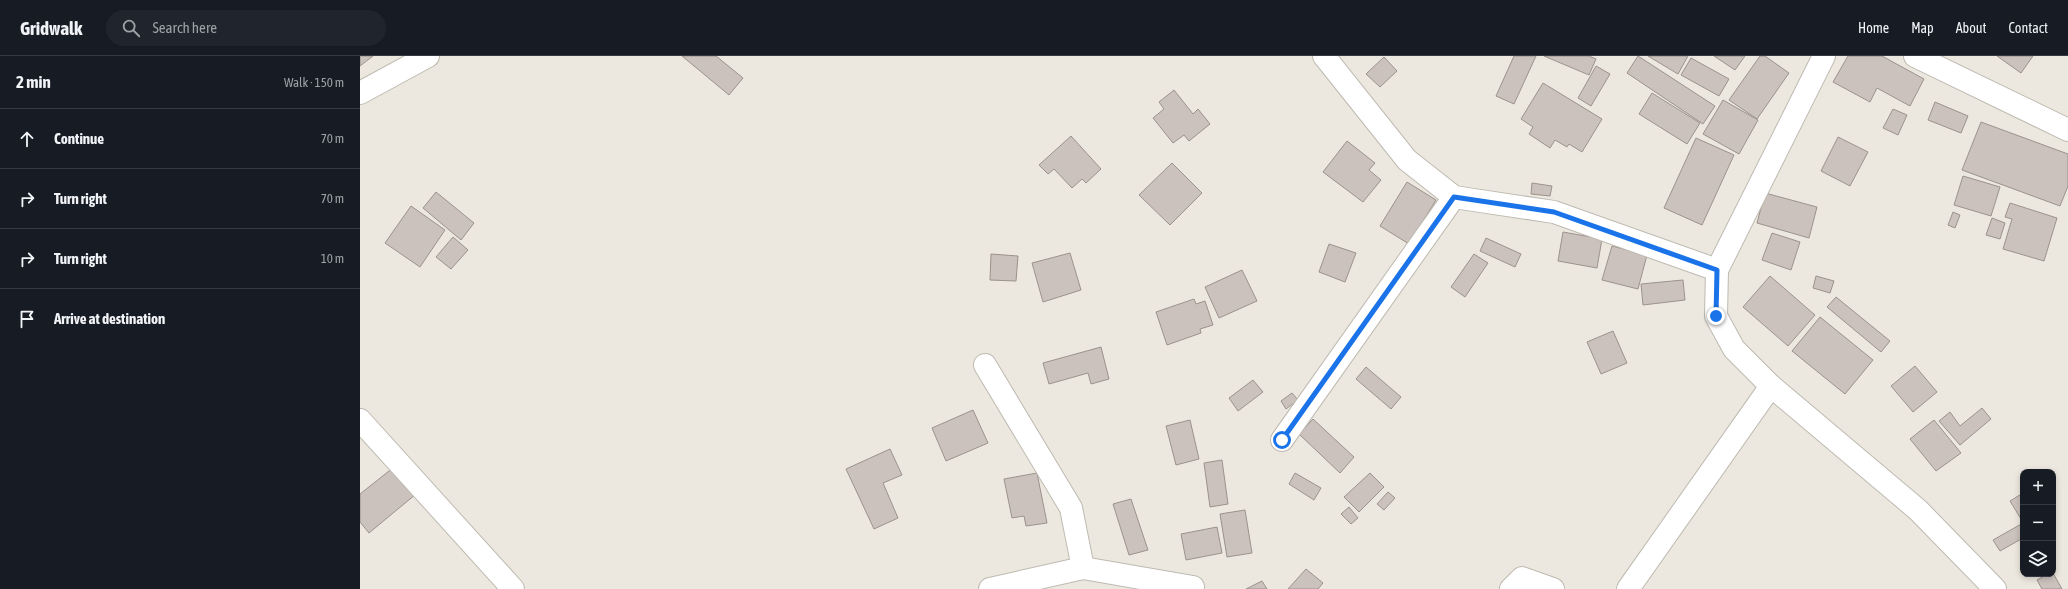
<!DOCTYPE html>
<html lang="en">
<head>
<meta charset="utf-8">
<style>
	body { margin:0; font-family:"Asap Condensed",sans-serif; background:#20242c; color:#f1f3f6 }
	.controls { position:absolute; right:12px; bottom:12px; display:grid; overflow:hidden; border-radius:8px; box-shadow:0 2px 6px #0003 }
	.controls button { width:36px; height:36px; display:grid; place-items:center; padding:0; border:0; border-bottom:1px solid #363941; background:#171b24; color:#f1f3f6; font:20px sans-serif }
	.stop { position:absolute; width:12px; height:12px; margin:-9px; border:3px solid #1a73e8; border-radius:50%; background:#fff }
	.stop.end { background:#1a73e8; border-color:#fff; box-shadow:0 1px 4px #0008 }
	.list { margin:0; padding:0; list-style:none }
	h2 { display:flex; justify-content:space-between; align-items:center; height:52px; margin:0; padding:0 16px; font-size:17px }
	h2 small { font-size:13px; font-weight:400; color:#9ea1a6 }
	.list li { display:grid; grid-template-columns:26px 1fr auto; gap:12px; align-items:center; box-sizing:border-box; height:60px; padding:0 16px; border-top:1px solid #363941 }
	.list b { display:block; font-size:15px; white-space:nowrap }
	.list em { font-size:13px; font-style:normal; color:#9ea1a6 }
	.icon { flex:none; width:22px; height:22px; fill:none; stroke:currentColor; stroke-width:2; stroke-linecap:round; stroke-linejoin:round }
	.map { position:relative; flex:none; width:1708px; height:533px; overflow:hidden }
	header { display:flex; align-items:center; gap:24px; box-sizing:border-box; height:56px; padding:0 20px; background:#171b24; border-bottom:1px solid #363941 }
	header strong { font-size:19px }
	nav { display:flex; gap:22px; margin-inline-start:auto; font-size:14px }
	.search { width:280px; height:36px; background:#20242c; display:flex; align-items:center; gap:10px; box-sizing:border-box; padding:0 14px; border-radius:22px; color:#9ea1a6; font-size:15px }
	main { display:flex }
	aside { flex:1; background:#171b24 }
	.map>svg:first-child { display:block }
	.building { fill:#ccc2bd; stroke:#9b928c }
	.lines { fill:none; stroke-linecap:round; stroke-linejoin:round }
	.minor-casing { stroke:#bebab1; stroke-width:24 }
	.minor { stroke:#fff; stroke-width:22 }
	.route { stroke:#1a73e8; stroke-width:5 }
</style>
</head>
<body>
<header>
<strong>Gridwalk</strong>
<div class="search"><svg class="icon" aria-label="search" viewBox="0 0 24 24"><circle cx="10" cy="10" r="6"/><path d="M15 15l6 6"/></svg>Search here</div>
<nav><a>Home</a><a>Map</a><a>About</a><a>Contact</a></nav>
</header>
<main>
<aside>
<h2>2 min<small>Walk · 150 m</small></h2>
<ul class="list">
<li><svg class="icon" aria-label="ahead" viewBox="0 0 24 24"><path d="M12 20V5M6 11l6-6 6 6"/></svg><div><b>Continue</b></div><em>70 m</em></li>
<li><svg class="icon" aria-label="right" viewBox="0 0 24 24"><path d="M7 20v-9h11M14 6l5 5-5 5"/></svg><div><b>Turn right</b></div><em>70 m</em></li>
<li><svg class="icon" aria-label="right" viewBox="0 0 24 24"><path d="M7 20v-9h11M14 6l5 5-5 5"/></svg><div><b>Turn right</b></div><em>10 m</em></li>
<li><svg class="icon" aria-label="arrive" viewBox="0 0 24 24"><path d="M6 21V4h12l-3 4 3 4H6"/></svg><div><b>Arrive at destination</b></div></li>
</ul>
</aside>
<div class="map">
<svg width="1708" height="533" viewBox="0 0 1708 533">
	<rect width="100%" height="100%" fill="#ece8df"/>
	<g class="building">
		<path d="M0,0H13L0,10Z"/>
		<path d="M322,0H356L383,22L369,39Z"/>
		<path d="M1154,0H1176L1154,48L1136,40Z"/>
		<path d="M1184,0H1229L1236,3L1229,19Z"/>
		<path d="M1278,0L1355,50L1343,68L1267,17Z"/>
		<path d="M1288,0H1328L1318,18Z"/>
		<path d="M1354,0H1385L1375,14Z"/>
		<path d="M1400,0H1405L1429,17L1397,63L1369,44Z"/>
		<path d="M1488,0H1522L1564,23L1550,50L1517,32L1510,46L1473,26Z"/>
		<path d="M1637,0H1673L1661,17Z"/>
		<path d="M1024,1L1037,15L1020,31L1006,18Z"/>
		<path d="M1331,2L1369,23L1359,40L1321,19Z"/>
		<path d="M1236,10L1250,18L1231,50L1218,42Z"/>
		<path d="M1183,27L1242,63L1222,96L1209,88L1207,91L1195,84L1190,92L1169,78L1173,71L1161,63Z"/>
		<path d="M814,34L833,58L838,53L850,68L829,85L824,79L813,87L793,62L804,53L799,46Z"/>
		<path d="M1292,37L1340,67L1327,88L1279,58Z"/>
		<path d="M1363,44L1398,64L1379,98L1343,78Z"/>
		<path d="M1575,46L1608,60L1601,77L1568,64Z"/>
		<path d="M1533,53L1547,59L1538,79L1523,72Z"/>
		<path d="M1621,66L1708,98V130L1700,150L1602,114Z"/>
		<path d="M711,80L741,113L726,127L722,123L712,132L694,113L688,118L679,109Z"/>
		<path d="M1478,81L1508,96L1490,130L1461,115Z"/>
		<path d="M1336,82L1374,99L1342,169L1304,152Z"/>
		<path d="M987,85L1015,107L1009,114L1021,124L1003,146L963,116Z"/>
		<path d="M812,107L842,137L810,169L779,139Z"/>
		<path d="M1603,120L1640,131L1631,160L1594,149Z"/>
		<path d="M1047,126L1076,144L1049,188L1020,170Z"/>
		<path d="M1172,127L1192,130L1190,140L1171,138Z"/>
		<path d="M76,136L114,167L101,184L63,152Z"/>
		<path d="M1405,137L1457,151L1449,182L1397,167Z"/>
		<path d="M1650,147L1697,162L1684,205L1643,193L1652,163L1645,161Z"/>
		<path d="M51,150L85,174L60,211L25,187Z"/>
		<path d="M1593,156L1600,159L1595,172L1588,169Z"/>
		<path d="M1632,162L1645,167L1640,183L1626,179Z"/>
		<path d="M1203,176L1242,183L1237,212L1198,205Z"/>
		<path d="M1412,177L1440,186L1431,214L1402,204Z"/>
		<path d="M93,181L108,194L91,213L76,201Z"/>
		<path d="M1126,182L1161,198L1155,211L1120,195Z"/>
		<path d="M969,188L996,197L985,226L959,216Z"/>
		<path d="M1252,190L1287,199L1278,233L1242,224Z"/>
		<path d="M710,197L721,234L683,246L672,207Z"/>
		<path d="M631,198L658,200L656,225L630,224Z"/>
		<path d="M1114,198L1128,207L1105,241L1091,231Z"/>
		<path d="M882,214L897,245L859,262L845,231Z"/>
		<path d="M1410,220L1455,259L1428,290L1383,251Z"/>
		<path d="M1456,220L1474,225L1470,237L1453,232Z"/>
		<path d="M1323,224L1325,244L1283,249L1281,228Z"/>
		<path d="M1476,241L1530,285L1521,296L1467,251Z"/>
		<path d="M834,243L836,248L845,245L853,269L840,273L841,277L807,289L796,256Z"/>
		<path d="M1460,261L1513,304L1485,338L1432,295Z"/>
		<path d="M1253,275L1267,307L1241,318L1227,286Z"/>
		<path d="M741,291L749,323L731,328L728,317L689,328L683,307Z"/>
		<path d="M1555,310L1577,336L1553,356L1531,330Z"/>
		<path d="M1006,311L1041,341L1031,353L996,323Z"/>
		<path d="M893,324L903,336L878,355L869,342Z"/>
		<path d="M932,337L938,344L926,353L921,345Z"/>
		<path d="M1622,352L1631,363L1600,389L1579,365L1590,356L1600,370Z"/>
		<path d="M613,354L628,387L586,405L572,372Z"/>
		<path d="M953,363L994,401L980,417L939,378Z"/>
		<path d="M830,364L839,403L816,409L806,370Z"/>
		<path d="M1574,364L1601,397L1576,415L1550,383Z"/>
		<path d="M530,393L542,419L523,427L538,462L514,473L486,413Z"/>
		<path d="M862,404L868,448L850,451L844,407Z"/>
		<path d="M34,411L56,438L9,477L0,466V438Z"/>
		<path d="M677,417L687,467L666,470L664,460L652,462L644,423Z"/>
		<path d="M935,417L961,432L954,444L929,428Z"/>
		<path d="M1010,417L1024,431L999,456L984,441Z"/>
		<path d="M1028,436L1035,442L1024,454L1017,448Z"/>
		<path d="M1663,437V462L1661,463L1650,445Z"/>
		<path d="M771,443L788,494L769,499L753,448Z"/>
		<path d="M989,451L998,462L991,468L981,458Z"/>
		<path d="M885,454L892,497L867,501L860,458Z"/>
		<path d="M1663,467V482L1640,495L1633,484Z"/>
		<path d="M857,471L862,497L826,504L821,478Z"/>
		<path d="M946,513L963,527L958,533H928Z"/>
		<path d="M1693,517L1702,533H1682L1677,524L1688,518Z"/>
		<path d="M902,525L907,533H886Z"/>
	</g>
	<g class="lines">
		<g class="minor-casing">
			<g id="minor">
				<path d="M964,0L1047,104L1094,141L1194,156L1357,214L1356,260L1374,293L1411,330L1558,454L1635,533"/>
				<path d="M1555,0L1708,74"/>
				<path d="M0,37L68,0"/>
				<path d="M1357,214L1464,0"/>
				<path d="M625,309L711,452L723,512"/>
				<path d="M0,364L153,533"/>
				<path d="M922,384L1094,141"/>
				<path d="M630,533L723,512L833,531"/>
				<path d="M1151,533L1162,522L1193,533"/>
				<path d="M1268,533L1411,330"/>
			</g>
		</g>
		<use href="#minor" class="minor"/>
	</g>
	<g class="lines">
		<path class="route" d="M922,384L1094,141L1194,156L1357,214L1356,260"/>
	</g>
</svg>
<div class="controls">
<button>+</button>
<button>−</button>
<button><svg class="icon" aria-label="layers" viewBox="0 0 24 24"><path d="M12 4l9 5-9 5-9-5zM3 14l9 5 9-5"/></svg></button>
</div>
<div class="stop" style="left:922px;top:384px"></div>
<div class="stop end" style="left:1356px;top:260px"></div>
</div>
</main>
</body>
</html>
